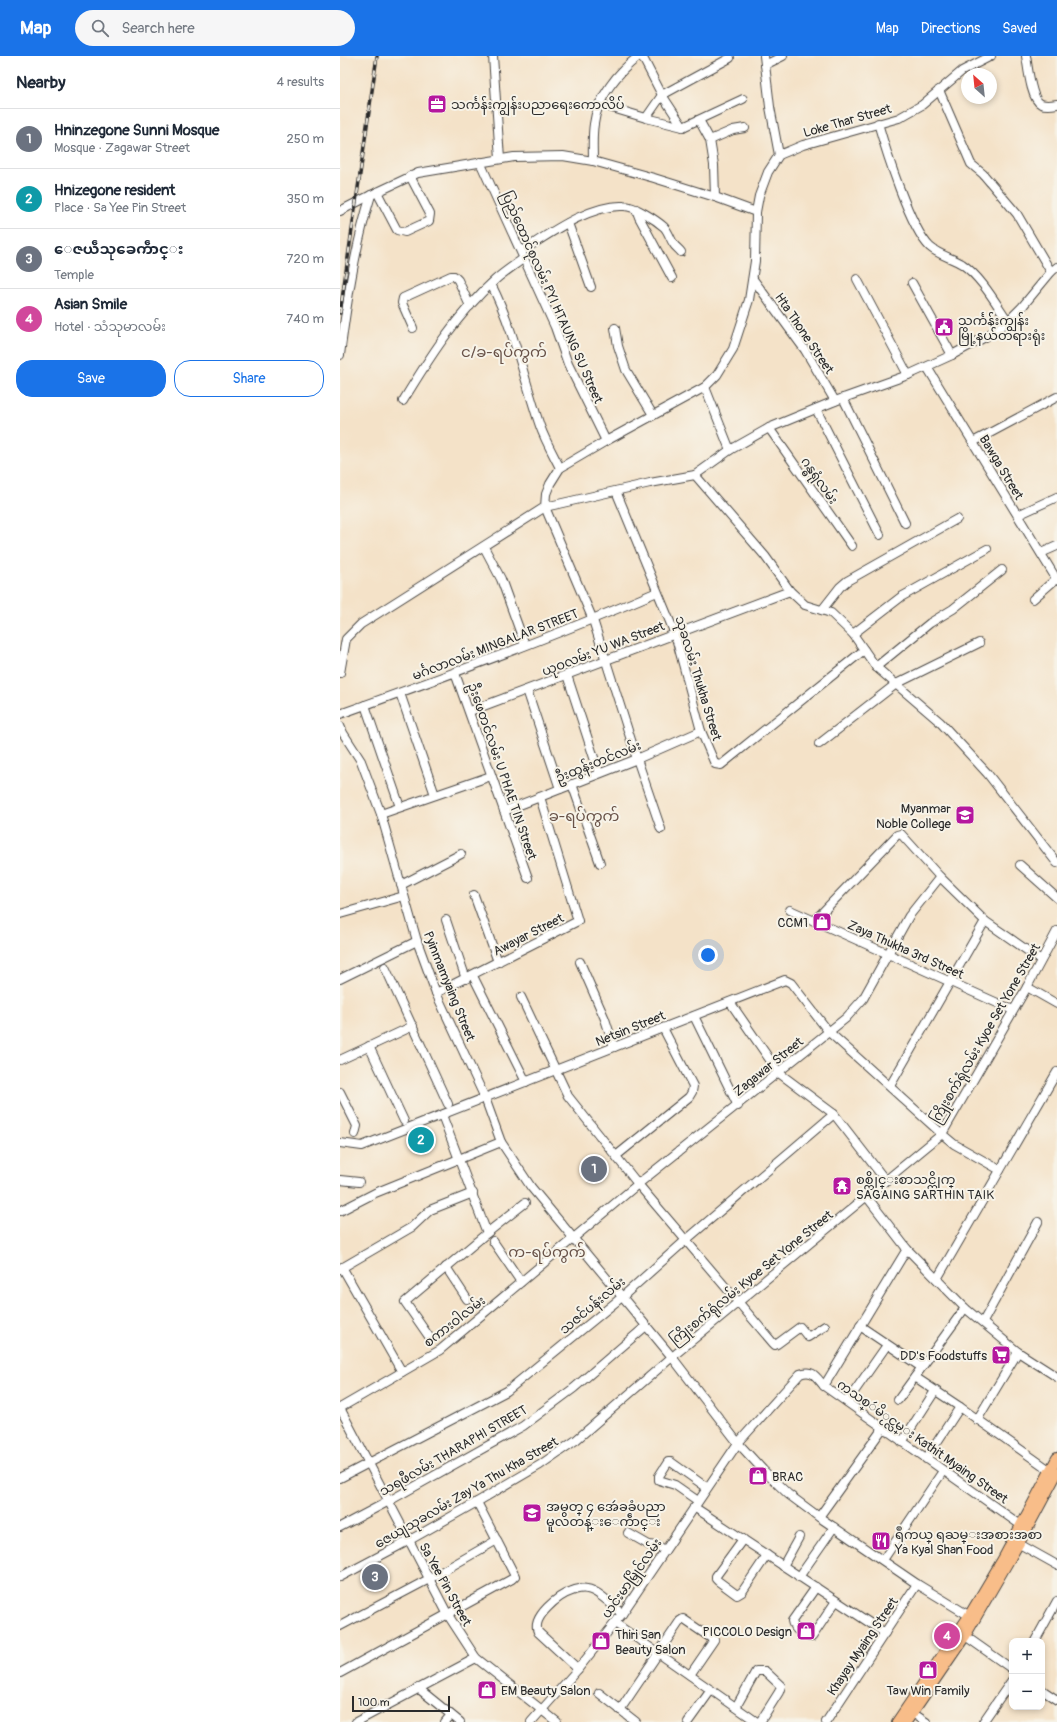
<!DOCTYPE html>
<html lang="en">
<head>
<meta charset="utf-8">
<style>
	body { margin:0; font-family:Pangolin,"Noto Sans Myanmar",sans-serif; background:#f6f6f7; color:#1f2937 }
	.controls { position:absolute; right:12px; bottom:12px; display:grid; overflow:hidden; border-radius:8px; box-shadow:0 2px 6px #0003 }
	.controls button { width:36px; height:36px; display:grid; place-items:center; padding:0; border:0; border-bottom:1px solid #e0e1e3; background:#fff; color:#1f2937; font:20px sans-serif }
	.compass { position:absolute; left:621px; top:12px; width:36px; height:36px; border-radius:50%; background:#fff; box-shadow:0 2px 6px #0003; rotate:333deg }
	.scale { position:absolute; left:12px; bottom:10px; width:98px; box-sizing:border-box; padding-left:4px; border:2px solid #2b2b2b; border-top:0; font-size:11px; line-height:14px; white-space:nowrap; color:#2b2b2b; -webkit-text-stroke:3px #f7f3e8; paint-order:stroke }
	.you { position:absolute; left:368px; top:899px; width:14px; height:14px; margin:-10px; border:3px solid #fff; border-radius:50%; background:#1a73e8; box-shadow:0 0 0 6px #1a73e833 }
	.badge { display:grid; place-items:center; width:26px; height:26px; border-radius:50%; background:#1a73e8; color:#fff; font-size:13px; font-weight:700 }
	.pin { position:absolute; translate:-50% -50%; border:2px solid #fff; box-shadow:0 1px 4px #0006 }
	.list { margin:0; padding:0; list-style:none }
	h2 { display:flex; justify-content:space-between; align-items:center; height:52px; margin:0; padding:0 16px; font-size:17px }
	h2 small { font-size:13px; font-weight:400; color:#747a83 }
	.list li { display:grid; grid-template-columns:26px 1fr auto; gap:12px; align-items:center; box-sizing:border-box; height:60px; padding:0 16px; border-top:1px solid #e0e1e3 }
	.list b { display:block; font-size:15px; white-space:nowrap }
	.list p { margin:0; font-size:13px; white-space:nowrap; color:#747a83 }
	.list em { font-size:13px; font-style:normal; color:#747a83 }
	.actions { display:flex; gap:8px; padding:12px 16px }
	.actions a { flex:1; padding:9px 0; border:1px solid #1a73e8; border-radius:16px; text-align:center; font-size:14px; color:#1a73e8 }
	.actions .main { background:#1a73e8; color:#fff }
	.icon { flex:none; width:22px; height:22px; fill:none; stroke:currentColor; stroke-width:2; stroke-linecap:round; stroke-linejoin:round }
	.map { position:relative; flex:none; width:717px; height:1666px; overflow:hidden }
	header { display:flex; align-items:center; gap:24px; box-sizing:border-box; height:56px; padding:0 20px; background:#1a73e8; color:#fff }
	header strong { font-size:19px }
	nav { display:flex; gap:22px; margin-inline-start:auto; font-size:14px }
	.search { width:280px; height:36px; background:#f6f6f7; display:flex; align-items:center; gap:10px; box-sizing:border-box; padding:0 14px; border-radius:22px; color:#747a83; font-size:15px }
	main { display:flex }
	aside { flex:1; background:#fff }
	.map>svg:first-child { display:block }
	.lines { fill:none; stroke-linecap:round; stroke-linejoin:round }
	.minor-casing { stroke:#494643; stroke-width:10 }
	.major-casing { stroke:#494643; stroke-width:12 }
	.minor { stroke:#fff; stroke-width:8 }
	.major { stroke:#f8bd89; stroke-width:10 }
	.rail-casing { stroke:#2b2b2b; stroke-width:3.5 }
	.rail { stroke:#f7f3e8; stroke-width:2; stroke-dasharray:6; stroke-linecap:butt }
	.labels { text-anchor:middle; stroke-width:4; stroke-linejoin:round; paint-order:stroke }
	.poi-label { font-size:13px; fill:#2b2b2b; stroke:#f7f3e8; text-anchor:start }
	.street-label { font-size:13px; fill:#2b2b2b; stroke:#f7f3e8 }
	.quarter-label { font-size:15px; fill:#685248; stroke:#f7f3e8 }
</style>
</head>
<body>
<header>
<strong>Map</strong>
<div class="search"><svg class="icon" aria-label="search" viewBox="0 0 24 24"><circle cx="10" cy="10" r="6"/><path d="M15 15l6 6"/></svg>Search here</div>
<nav><a>Map</a><a>Directions</a><a>Saved</a></nav>
</header>
<main>
<aside>
<h2>Nearby<small>4 results</small></h2>
<ul class="list">
<li><span class="badge" style="background:#6b7280">1</span><div><b>Hninzegone Sunni Mosque</b><p>Mosque · Zagawar Street</p></div><em>250 m</em></li>
<li><span class="badge" style="background:#0f9aa8">2</span><div><b>Hnizegone resident</b><p>Place · Sa Yee Pin Street</p></div><em>350 m</em></li>
<li><span class="badge" style="background:#6b7280">3</span><div><b>ေဇယဵသုခေကဵာင္း</b><p>Temple</p></div><em>720 m</em></li>
<li><span class="badge" style="background:#d1479c">4</span><div><b>Asian Smile</b><p>Hotel · သံသုမာလမ်း</p></div><em>740 m</em></li>
</ul>
<div class="actions"><a class="main">Save</a><a>Share</a></div>
</aside>
<div class="map">
<svg width="717" height="1666" viewBox="0 0 717 1666">
	<rect width="100%" height="100%" fill="#f7f3e8"/>
	<filter id="ink" filterUnits="userSpaceOnUse"><feTurbulence type="fractalNoise" baseFrequency=".025" numOctaves="2"/><feDisplacementMap in="SourceGraphic" scale="8" xChannelSelector="R" yChannelSelector="G"/><feConvolveMatrix kernelMatrix="1 2 1 2 8 2 1 2 1" color-interpolation-filters="sRGB"/></filter>
	<filter id="wash" filterUnits="userSpaceOnUse"><feTurbulence type="fractalNoise" baseFrequency=".012" numOctaves="4" result="noise"/><feDisplacementMap in="SourceGraphic" scale="16" xChannelSelector="R" yChannelSelector="G"/><feGaussianBlur stdDeviation="0.9" result="paint"/><feColorMatrix in="noise" values="0 0 0 0 0 0 0 0 0 0 0 0 0 0 0 0 0 1.4 0 .05"/><feComposite in="paint" operator="in"/></filter>
	<g filter="url(#wash)">
		<rect width="100%" height="100%" fill="#f4e2c8"/>
	</g>
	<g filter="url(#ink)">
		<g class="lines">
			<g class="minor-casing">
				<g id="minor">
					<path d="M153,0L160,103"/>
					<path d="M302,0L322,39L343,71"/>
					<path d="M424,0L430,51L439,99"/>
					<path d="M686,0C688,11 691,44 701,48C706,50 712,49 717,48"/>
					<path d="M425,9L443,0"/>
					<path d="M599,34L631,108L643,118L677,158L711,216"/>
					<path d="M259,48L306,62L343,71L403,43"/>
					<path d="M306,62L322,39L390,2"/>
					<path d="M359,64L370,84L374,109L375,141"/>
					<path d="M538,67C546,95 570,172 590,191C599,199 612,202 622,208C641,221 655,246 668,265"/>
					<path d="M370,84L393,74L405,72"/>
					<path d="M253,105C253,93 252,80 254,68C257,42 278,16 299,0"/>
					<path d="M140,106L215,271L228,308L266,385"/>
					<path d="M37,136L57,174L65,176L89,165L90,158L70,120"/>
					<path d="M296,153L299,161L332,222"/>
					<path d="M0,155L31,139L78,117L174,101L223,100L253,105L314,122L375,141L416,156"/>
					<path d="M228,167L251,231"/>
					<path d="M182,195C209,178 250,148 284,150C295,150 316,164 324,171C328,175 330,182 333,187C335,191 339,193 341,196"/>
					<path d="M413,223L465,294L495,345"/>
					<path d="M517,223L568,319"/>
					<path d="M572,227L612,299"/>
					<path d="M151,228C174,273 184,323 200,370C205,384 213,398 220,412"/>
					<path d="M73,272L62,247L63,242L111,220H114L118,224L130,250"/>
					<path d="M275,272L278,290L286,314L313,359"/>
					<path d="M0,299C7,245 15,191 31,139"/>
					<path d="M587,311L717,524"/>
					<path d="M365,331L390,394"/>
					<path d="M503,342L565,467"/>
					<path d="M63,345C89,302 117,258 155,224C164,216 175,209 184,202"/>
					<path d="M476,353L540,479"/>
					<path d="M429,372L512,490"/>
					<path d="M633,386L717,341"/>
					<path d="M355,419L425,500L450,535L465,549L491,557L513,578L536,611L600,666L647,717L717,807"/>
					<path d="M276,435L335,578L361,675L375,708L381,709L524,594"/>
					<path d="M678,459L717,441"/>
					<path d="M144,491L161,523L185,589"/>
					<path d="M701,497L717,490"/>
					<path d="M693,543L716,523"/>
					<path d="M482,554L500,531L507,525L617,463"/>
					<path d="M513,578L561,541L647,493"/>
					<path d="M536,611L590,567L613,553L662,514"/>
					<path d="M0,617L6,583L21,568L205,451L310,427L355,419L390,394L429,372L495,345L568,319L612,299L647,280L668,265L682,251L711,216L717,211"/>
					<path d="M115,617L188,822"/>
					<path d="M227,619L259,717"/>
					<path d="M187,634L220,733"/>
					<path d="M60,637L95,739"/>
					<path d="M25,649L60,751"/>
					<path d="M130,655L450,535"/>
					<path d="M0,658C107,620 213,581 317,536"/>
					<path d="M0,670L3,677L21,705L41,758L77,885L96,937L145,1042L161,1086L191,1131L332,1301L398,1387L423,1414L448,1438L479,1461L577,1528L633,1562"/>
					<path d="M479,688L556,628L639,587"/>
					<path d="M232,728L260,807"/>
					<path d="M164,755L297,703L361,675"/>
					<path d="M41,758L151,720"/>
					<path d="M321,773L297,703L253,564L205,451L206,438L210,428L220,412L266,385L365,331L377,319L393,293L409,244L415,205L416,156L419,140L428,116L439,99L463,89L559,62L582,49L622,15L651,0"/>
					<path d="M680,809L717,842"/>
					<path d="M61,829L121,798"/>
					<path d="M134,839L158,906"/>
					<path d="M450,854L673,954"/>
					<path d="M0,858L64,840"/>
					<path d="M106,864L126,923"/>
					<path d="M474,865L557,779L561,778L600,821L645,865L701,904"/>
					<path d="M240,906L265,963L274,991"/>
					<path d="M45,911L108,1048"/>
					<path d="M133,920L186,1026"/>
					<path d="M0,923L77,885"/>
					<path d="M687,931L717,948"/>
					<path d="M96,937L238,865L200,741"/>
					<path d="M181,941L228,1040L298,1128L433,1287L435,1289L437,1288L460,1271L468,1281L485,1270"/>
					<path d="M390,946L439,1017L494,1058L546,1125"/>
					<path d="M354,960L398,1050"/>
					<path d="M29,990L64,1065"/>
					<path d="M0,1004L73,970"/>
					<path d="M550,1030L645,865"/>
					<path d="M0,1036L17,1070L15,1078"/>
					<path d="M0,1087L22,1090L445,924L451,927L489,976L602,1078L614,1088L660,1114"/>
					<path d="M276,1100L349,1041L352,1036L353,1030L323,972"/>
					<path d="M0,1124L19,1126"/>
					<path d="M527,1141L567,1193L625,1252L678,1296L717,1321"/>
					<path d="M0,1155L35,1137L161,1086"/>
					<path d="M147,1177L185,1147"/>
					<path d="M153,1185L181,1226"/>
					<path d="M2,1211L62,1316"/>
					<path d="M106,1211L127,1243"/>
					<path d="M0,1213L72,1171L90,1154L133,1137"/>
					<path d="M597,1223L717,1016"/>
					<path d="M643,1266L698,1166"/>
					<path d="M520,1270L581,1311"/>
					<path d="M90,1282L65,1246L147,1177L102,1059"/>
					<path d="M575,1321L620,1351L715,1418"/>
					<path d="M484,1330L567,1193"/>
					<path d="M558,1344L625,1252"/>
					<path d="M507,1346L547,1289"/>
					<path d="M0,1352L100,1294L298,1128L506,962L523,943L569,860L600,821"/>
					<path d="M0,1352L108,1559L136,1602L217,1666"/>
					<path d="M637,1364L678,1296"/>
					<path d="M562,1386L595,1335"/>
					<path d="M586,1403L620,1351"/>
					<path d="M0,1422L167,1335L282,1241L346,1184L494,1058"/>
					<path d="M358,1445L335,1429L319,1424V1420L328,1406H331L366,1431"/>
					<path d="M354,1451L545,1577"/>
					<path d="M479,1461L543,1372"/>
					<path d="M0,1471L49,1445L183,1370L234,1332L306,1270"/>
					<path d="M288,1477L309,1489L318,1490L325,1494"/>
					<path d="M403,1483L376,1520V1523L378,1525L397,1539L402,1536L427,1499"/>
					<path d="M674,1485L717,1509"/>
					<path d="M543,1504L603,1415"/>
					<path d="M443,1510L459,1481"/>
					<path d="M0,1521L68,1485L137,1446L200,1409L236,1384L332,1301L602,1078L687,931L717,875"/>
					<path d="M459,1521L494,1471"/>
					<path d="M476,1531L452,1565C453,1573 465,1581 472,1581L496,1545"/>
					<path d="M275,1567L417,1666"/>
					<path d="M0,1570L89,1523L157,1484"/>
					<path d="M621,1577L672,1613"/>
					<path d="M695,1585L717,1545"/>
					<path d="M238,1613L198,1576C191,1561 219,1539 232,1535C236,1533 243,1532 247,1533C258,1534 274,1551 282,1558"/>
					<path d="M0,1617L172,1523L175,1520L137,1446"/>
					<path d="M78,1632L120,1666"/>
					<path d="M702,1634L717,1644"/>
					<path d="M259,1637L296,1666"/>
					<path d="M396,1651L416,1615H425L441,1630L439,1636L420,1666"/>
					<path d="M280,1654L340,1565L343,1563L374,1584L350,1619"/>
					<path d="M568,1654L586,1666"/>
					<path d="M16,1666L136,1602"/>
					<path d="M105,1666L111,1659"/>
					<path d="M191,1666L238,1613L282,1558L398,1387L460,1318C473,1313 476,1321 484,1330L685,1472"/>
					<path d="M348,1666L371,1634"/>
					<path d="M486,1666L577,1528"/>
					<path d="M643,1666L672,1624"/>
				</g>
			</g>
			<g class="major-casing">
				<g id="major">
					<path d="M557,1666L629,1560L663,1503L717,1402"/>
					<path d="M566,1666L625,1580L687,1473L717,1417"/>
				</g>
			</g>
			<use href="#minor" class="minor"/>
			<use href="#major" class="major"/>
			<g class="rail-casing">
				<path id="rail" d="M0,257L37,0"/>
			</g>
			<use href="#rail" class="rail"/>
		</g>
	</g>
	<defs>
		<g id="office-square" transform="scale(1)"><rect x="-9" y="-9" width="18" height="18" rx="4" fill="#b5179e" stroke="#f7f3e8"/><path d="M-6-3h4V-5.5h4V-3h4V5H-6ZM-1-4.5V-3h2v-1.5ZM-6 0V1H6V0Z" fill="#fff"/></g>
		<g id="civic-square" transform="scale(1)"><rect x="-9" y="-9" width="18" height="18" rx="4" fill="#b5179e" stroke="#f7f3e8"/><path d="M-.6-6.5H3V-4.5H.6V-3L4-1V1h2V6H-6V1h2V-1L-.6-3ZM-1.2 2.5V6h2.4V2.5Z" fill="#fff"/></g>
		<g id="school-square" transform="scale(1)"><rect x="-9" y="-9" width="18" height="18" rx="4" fill="#b5179e" stroke="#f7f3e8"/><path d="M0-5L7-2L0 1L-7-2ZM-4 1L0 2.5L4 1V4Q0 6-4 4Z" fill="#fff"/></g>
		<g id="shop-square" transform="scale(1)"><rect x="-9" y="-9" width="18" height="18" rx="4" fill="#b5179e" stroke="#f7f3e8"/><path d="M-5-2.5h2.3a2.7 3.5 0 0 1 5.4 0H5L5.5 6h-11ZM-1.5-2.5h3a1.5 2.3 0 0 0-3 0Z" fill="#fff"/></g>
		<g id="temple-square" transform="scale(1)"><rect x="-9" y="-9" width="18" height="18" rx="4" fill="#b5179e" stroke="#f7f3e8"/><path d="M0-6L5-2H3V0L6.5 2.5H4V6H1.5V3h-3V6H-4V2.5H-6.5L-3 0V-2H-5Z" fill="#fff"/></g>
		<g id="supermarket-square" transform="scale(1)"><rect x="-9" y="-9" width="18" height="18" rx="4" fill="#b5179e" stroke="#f7f3e8"/><path d="M-6-5.5h2.5l.6 2H6L4.5 2H-2.5L-4.4-4H-6ZM-1.5 3.2a1.3 1.3 0 1 0 .1 0ZM3 3.2a1.3 1.3 0 1 0 .1 0Z" fill="#fff"/></g>
		<g id="restaurant-square" transform="scale(1)"><rect x="-9" y="-9" width="18" height="18" rx="4" fill="#b5179e" stroke="#f7f3e8"/><path d="M-5-6h1v4h1v-4h1v4h1v-4h1v5L-1.5 .5V6h-2V.5L-5-1ZM5-6V6H3V1.5H1.5Q1.5-4 5-6Z" fill="#fff"/></g>
	</defs>
	<g fill-rule="evenodd">
		<use href="#office-square" x="97" y="48"/>
		<use href="#civic-square" x="604" y="271"/>
		<use href="#school-square" x="625" y="759"/>
		<use href="#shop-square" x="482" y="866"/>
		<use href="#temple-square" x="502" y="1130"/>
		<use href="#supermarket-square" x="661" y="1299"/>
		<use href="#shop-square" x="418" y="1420"/>
		<use href="#school-square" x="192" y="1457"/>
		<use href="#restaurant-square" x="541" y="1485"/>
		<use href="#shop-square" x="466" y="1575"/>
		<use href="#shop-square" x="261" y="1585"/>
		<use href="#shop-square" x="588" y="1614"/>
		<use href="#shop-square" x="147" y="1634"/>
	</g>
	<g class="labels">
		<g class="poi-label">
			<text x="111" y="53">သင်္ကန်းကျွန်းပညာရေးကောလိပ်</text>
			<text x="618" y="269">သင်္ကန်းကျွန်း<tspan x="618" dy="15">မြို့နယ်တရားရုံး</tspan></text>
			<text x="611" y="757" text-anchor="end">Myanmar<tspan x="611" dy="15">Noble College</tspan></text>
			<text x="468" y="871" text-anchor="end">CCM1</text>
			<text x="516" y="1128">စစ္ကိုင္းစာသင္တိုက္<tspan x="516" dy="15">SAGAING SARTHIN TAIK</tspan></text>
			<text x="647" y="1304" text-anchor="end">DD's Foodstuffs</text>
			<text x="432" y="1425">BRAC</text>
			<text x="206" y="1455">အမွတ္ ၄ အေဴခခံပညာ<tspan x="206" dy="15">မူလတန္းေကဵာင္း</tspan></text>
			<text x="555" y="1483">ရဳကယ္ ရႀမ္းအစားအစာ<tspan x="555" dy="15">Ya Kyal Shan Food</tspan></text>
			<text x="452" y="1580" text-anchor="end">PICCOLO Design</text>
			<text x="275" y="1583">Thiri San<tspan x="275" dy="15">Beauty Salon</tspan></text>
			<text x="161" y="1639">EM Beauty Salon</text>
			<text x="588" y="1639" text-anchor="middle">Taw Win Family</text>
		</g>
		<g class="street-label">
			<text transform="translate(507 64) rotate(-16)" y="5">Loke Thar Street</text>
			<text transform="translate(213 241) rotate(66)" y="5">ပြည်ထောင်စုလမ်း PYI HTAUNG SU Street</text>
			<text transform="translate(465 277) rotate(56)" y="5">Hta Thone Street</text>
			<text transform="translate(662 411) rotate(59)" y="5">Bawga Street</text>
			<text transform="translate(480 424) rotate(55)" y="5">ဂန္ဓရုံလမ်း</text>
			<text transform="translate(155 588) rotate(-21)" y="5">မင်္ဂလာလမ်း MINGALAR STREET</text>
			<text transform="translate(263 592) rotate(-21)" y="5">ယုဝလမ်း YU WA Street</text>
			<text transform="translate(359 622) rotate(73)" y="5">သုခလမ်း Thukha Street</text>
			<text transform="translate(258 705) rotate(-22)" y="5">ဦးထွန်းတင်လမ်း</text>
			<text transform="translate(163 715) rotate(71)" y="5">ဦးဖေတင်လမ်း U PHAE TIN Street</text>
			<text transform="translate(188 878) rotate(-27)" y="5">Awayar Street</text>
			<text transform="translate(566 893) rotate(24)" y="5">Zaya Thukha 3rd Street</text>
			<text transform="translate(110 930) rotate(68)" y="5">Pyinmamyaing Street</text>
			<text transform="translate(290 972) rotate(-22)" y="5">Netsin Street</text>
			<text transform="translate(645 977) rotate(-60)" y="5">ကြိုးစက်ရုံလမ်း Kyoe Set Yone Street</text>
			<text transform="translate(428 1010) rotate(-39)" y="5">Zagawar Street</text>
			<text transform="translate(411 1221) rotate(-39)" y="5">ကြိုးစက်ရုံလမ်း Kyoe Set Yone Street</text>
			<text transform="translate(252 1249) rotate(-40)" y="5">သဇင်ပန်းလမ်း</text>
			<text transform="translate(114 1265) rotate(-38)" y="5">စကားဝါလမ်း</text>
			<text transform="translate(583 1385) rotate(35)" y="5">ကသစ္ဴမိႂင္လမ္း Kathit Myaing Street</text>
			<text transform="translate(113 1394) rotate(-30)" y="5">သရဖီလမ်း THARAPHI STREET</text>
			<text transform="translate(126 1436) rotate(-30)" y="5">ဇေယျသုခလမ်း Zay Ya Thu Kha Street</text>
			<text transform="translate(291 1522) rotate(-55)" y="5">ယင်းမာမြိုင်လမ်း</text>
			<text transform="translate(106 1528) rotate(61)" y="5">Sa Yee Pin Street</text>
			<text transform="translate(522 1590) rotate(-56)" y="5">Khayay Myaing Street</text>
		</g>
		<g class="quarter-label">
			<text x="164" y="301">င/ခ-ရပ်ကွက်</text>
			<text x="244" y="765">ခ-ရပ်ကွက်</text>
			<text x="207" y="1201">က-ရပ်ကွက်</text>
		</g>
	</g>
</svg>
<div class="controls">
<button>+</button>
<button>−</button>
</div>
<svg class="compass" viewBox="-18 -18 36 36"><path d="M0-13l5 13h-10z" fill="#e53935"/><path d="M0 13l5-13h-10z" fill="#747a83"/></svg>
<div class="scale">100 m</div>
<div class="you"></div>
<div class="pin badge" style="left:254px;top:1113px;background:#6b7280">1</div>
<div class="pin badge" style="left:81px;top:1084px;background:#0f9aa8">2</div>
<div class="pin badge" style="left:35px;top:1521px;background:#6b7280">3</div>
<div class="pin badge" style="left:607px;top:1580px;background:#d1479c">4</div>
</div>
</main>
</body>
</html>
